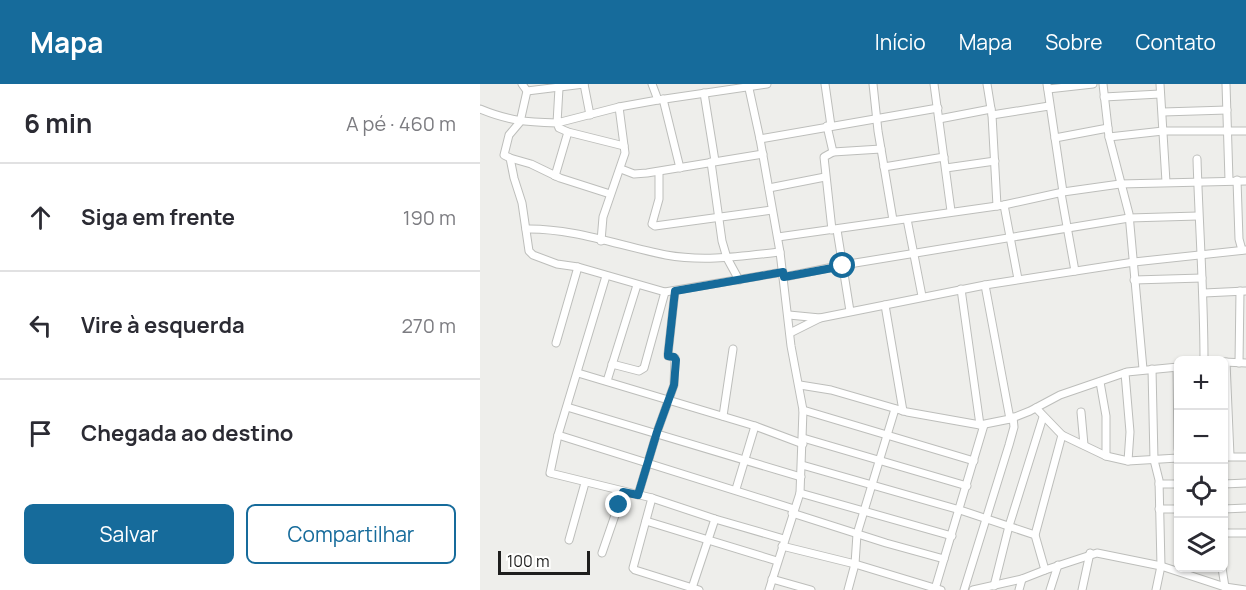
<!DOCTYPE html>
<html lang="pt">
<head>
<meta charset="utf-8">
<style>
	body { margin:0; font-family:Manrope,sans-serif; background:#f7f7f7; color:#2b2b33 }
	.controls { position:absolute; right:18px; bottom:18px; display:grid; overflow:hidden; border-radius:9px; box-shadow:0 2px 4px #0004 }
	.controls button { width:54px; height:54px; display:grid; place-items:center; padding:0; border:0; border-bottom:2px solid #e1e1e2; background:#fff; color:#2b2b33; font:30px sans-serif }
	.scale { position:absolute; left:18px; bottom:15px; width:92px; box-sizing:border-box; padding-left:6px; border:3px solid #1e1e1d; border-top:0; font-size:16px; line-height:21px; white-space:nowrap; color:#1e1e1d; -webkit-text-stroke:4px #fffffe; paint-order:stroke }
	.stop { position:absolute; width:18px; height:18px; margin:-14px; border:4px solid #166b9b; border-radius:50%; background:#fff }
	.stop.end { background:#166b9b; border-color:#fff; box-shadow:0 2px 6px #0008 }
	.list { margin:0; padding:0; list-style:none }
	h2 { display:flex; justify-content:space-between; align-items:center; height:78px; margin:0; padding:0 24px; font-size:26px }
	h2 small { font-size:20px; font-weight:400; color:#7c7c81 }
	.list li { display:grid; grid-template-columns:39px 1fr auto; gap:18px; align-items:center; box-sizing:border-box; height:108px; padding:0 24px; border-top:2px solid #e1e1e2 }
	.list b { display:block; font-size:22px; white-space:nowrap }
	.list em { font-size:20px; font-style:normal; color:#7c7c81 }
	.actions { display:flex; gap:12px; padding:18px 24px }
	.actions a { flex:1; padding:14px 0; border:2px solid #166b9b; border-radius:9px; text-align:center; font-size:21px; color:#166b9b }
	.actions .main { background:#166b9b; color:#fff }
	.icon { flex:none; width:33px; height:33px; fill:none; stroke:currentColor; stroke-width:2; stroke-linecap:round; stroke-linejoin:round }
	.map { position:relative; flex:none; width:766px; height:506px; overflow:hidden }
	header { display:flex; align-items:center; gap:36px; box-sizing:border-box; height:84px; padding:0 30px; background:#166b9b; color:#fff }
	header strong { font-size:28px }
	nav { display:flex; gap:33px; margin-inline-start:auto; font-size:21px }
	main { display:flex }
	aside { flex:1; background:#fff }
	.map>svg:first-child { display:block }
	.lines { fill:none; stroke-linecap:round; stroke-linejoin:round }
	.street-casing { stroke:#bdbebb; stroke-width:9 }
	.street { stroke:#fff; stroke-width:7 }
	.route { stroke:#166b9b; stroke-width:8 }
</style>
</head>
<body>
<header>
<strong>Mapa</strong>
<nav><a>Início</a><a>Mapa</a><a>Sobre</a><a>Contato</a></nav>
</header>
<main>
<aside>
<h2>6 min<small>A pé · 460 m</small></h2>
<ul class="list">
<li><svg class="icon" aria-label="ahead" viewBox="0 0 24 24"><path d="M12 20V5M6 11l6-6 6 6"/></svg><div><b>Siga em frente</b></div><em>190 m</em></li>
<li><svg class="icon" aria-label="left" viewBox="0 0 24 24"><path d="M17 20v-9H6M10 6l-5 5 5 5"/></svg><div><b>Vire à esquerda</b></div><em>270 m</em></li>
<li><svg class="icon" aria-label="arrive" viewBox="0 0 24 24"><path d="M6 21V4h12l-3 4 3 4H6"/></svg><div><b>Chegada ao destino</b></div></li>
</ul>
<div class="actions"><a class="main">Salvar</a><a>Compartilhar</a></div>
</aside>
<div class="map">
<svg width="766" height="506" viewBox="0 0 766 506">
	<rect width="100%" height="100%" fill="#eeeeeb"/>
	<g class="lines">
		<g class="street-casing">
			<g id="street">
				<path d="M42,0L47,7L40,38L29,51L24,71L30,74L34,94L42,119L49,167L53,171L77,180L98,183L185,208L303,188"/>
				<path d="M104,0L110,31"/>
				<path d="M172,0L178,16"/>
				<path d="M268,0L280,55L300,168L311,262L323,326L320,409L289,506"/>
				<path d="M345,0L351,42"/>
				<path d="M393,0L398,47L413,136"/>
				<path d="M454,0L471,127"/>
				<path d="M507,0L512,31L517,122"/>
				<path d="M567,0L583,108"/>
				<path d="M623,0L629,53L649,130L663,285"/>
				<path d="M680,0L686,98"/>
				<path d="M746,0L749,96"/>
				<path d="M79,4L77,39L139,23L178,16L287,0"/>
				<path d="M568,5L613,0"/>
				<path d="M47,7L104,0"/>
				<path d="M224,9L235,77"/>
				<path d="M624,13L680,10"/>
				<path d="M183,15L200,84"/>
				<path d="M0,25C29,37 46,38 77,39L79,44L88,48L144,62"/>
				<path d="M683,28L747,26"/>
				<path d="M512,31L569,22"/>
				<path d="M459,35L511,25"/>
				<path d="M347,42L353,68"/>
				<path d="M629,53L683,47H766"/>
				<path d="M575,54L628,44"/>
				<path d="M280,55L458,24"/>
				<path d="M30,74L51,80L80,94L130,110"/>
				<path d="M717,75C719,142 724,209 724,276"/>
				<path d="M231,78L242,157L247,174L259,196"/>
				<path d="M404,83L464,73"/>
				<path d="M466,84L515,77"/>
				<path d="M141,85L154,90L167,89L283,70"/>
				<path d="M179,88V115L172,140L175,142L292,126"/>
				<path d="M75,92L88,48"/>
				<path d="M757,96L759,155L762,166"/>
				<path d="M289,104L345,93"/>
				<path d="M581,109L595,187"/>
				<path d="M524,121L538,195"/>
				<path d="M427,135L442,212"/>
				<path d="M46,145C93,144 140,162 186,171C225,178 262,172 300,168"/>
				<path d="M352,146L344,73L353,68L401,65"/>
				<path d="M357,146L370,227"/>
				<path d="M298,153L524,121L583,108L640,100L766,97"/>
				<path d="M121,157L123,133L145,69L139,23"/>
				<path d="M126,192L78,351L70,389L172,414L235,435L304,455"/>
				<path d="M304,193L363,181L649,134L718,132"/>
				<path d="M654,196L722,194"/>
				<path d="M505,201L530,335"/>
				<path d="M481,205L500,341"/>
				<path d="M724,209L766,207"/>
				<path d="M405,221L423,327"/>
				<path d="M309,231L340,234"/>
				<path d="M310,249L340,234L505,201L654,178L766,166"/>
				<path d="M76,259L98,183"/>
				<path d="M744,278L766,279"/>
				<path d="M746,278L750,372"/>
				<path d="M759,279L760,207"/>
				<path d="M132,280L159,287L164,284L185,208"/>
				<path d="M697,283L698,365"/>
				<path d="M672,285L674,376L679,396L681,482L676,506"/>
				<path d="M98,289L275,342L323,360"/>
				<path d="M645,289L650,348L648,377"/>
				<path d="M127,297L157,201"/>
				<path d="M620,298L626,332V372"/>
				<path d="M320,301L351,306L427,328L500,341L530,335L550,327L580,311L647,288L698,283"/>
				<path d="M87,323L321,393"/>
				<path d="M323,326L494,377"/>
				<path d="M601,328L604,361"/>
				<path d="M243,332L253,265"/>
				<path d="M78,351L314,425"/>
				<path d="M582,351L626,372L648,377L698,374"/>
				<path d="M323,354L487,402"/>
				<path d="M744,373H766"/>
				<path d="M322,381L480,426L555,451L565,486L617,469L681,482L745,503L766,506"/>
				<path d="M679,400H698"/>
				<path d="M744,400L766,399"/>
				<path d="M256,405L275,342"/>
				<path d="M320,409L472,452"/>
				<path d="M158,411L177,348L194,301L195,274L188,272V270L195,207"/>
				<path d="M172,414L153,484L155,486L219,506"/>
				<path d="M679,425H698"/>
				<path d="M744,425L766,424"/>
				<path d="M312,429L406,459L464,475"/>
				<path d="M166,437L297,477"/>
				<path d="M744,449H766"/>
				<path d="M555,451L582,351L556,324"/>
				<path d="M89,456L105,399"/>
				<path d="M302,462L375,480L461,506"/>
				<path d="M122,469L143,408"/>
				<path d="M742,484L745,503"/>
				<path d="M292,495L331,506"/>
				<path d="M514,502L529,442L563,333"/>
				<path d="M212,504L235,435"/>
				<path d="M455,505L504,341"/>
				<path d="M368,506L375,480L377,450L415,325"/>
				<path d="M484,506L529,361L534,343L533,333"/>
				<path d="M493,506L542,495L565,486"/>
				<path d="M539,506L542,495"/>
				<path d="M570,506L578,481"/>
				<path d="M602,506L610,469"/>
			</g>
		</g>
		<use href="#street" class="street"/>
	</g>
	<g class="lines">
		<path class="route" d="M139,421L143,408L158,411L177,348L194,301L196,276L194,273L188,272V270L195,207L303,188L304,193L363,182"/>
	</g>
</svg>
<div class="controls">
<button>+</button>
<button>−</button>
<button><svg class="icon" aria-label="locate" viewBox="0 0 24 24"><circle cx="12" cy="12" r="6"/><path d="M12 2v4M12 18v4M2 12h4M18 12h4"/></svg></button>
<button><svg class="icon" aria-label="layers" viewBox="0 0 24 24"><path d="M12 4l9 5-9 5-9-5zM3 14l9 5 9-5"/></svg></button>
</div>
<div class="scale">100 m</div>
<div class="stop" style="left:363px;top:182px"></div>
<div class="stop end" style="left:139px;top:421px"></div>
</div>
</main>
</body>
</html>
